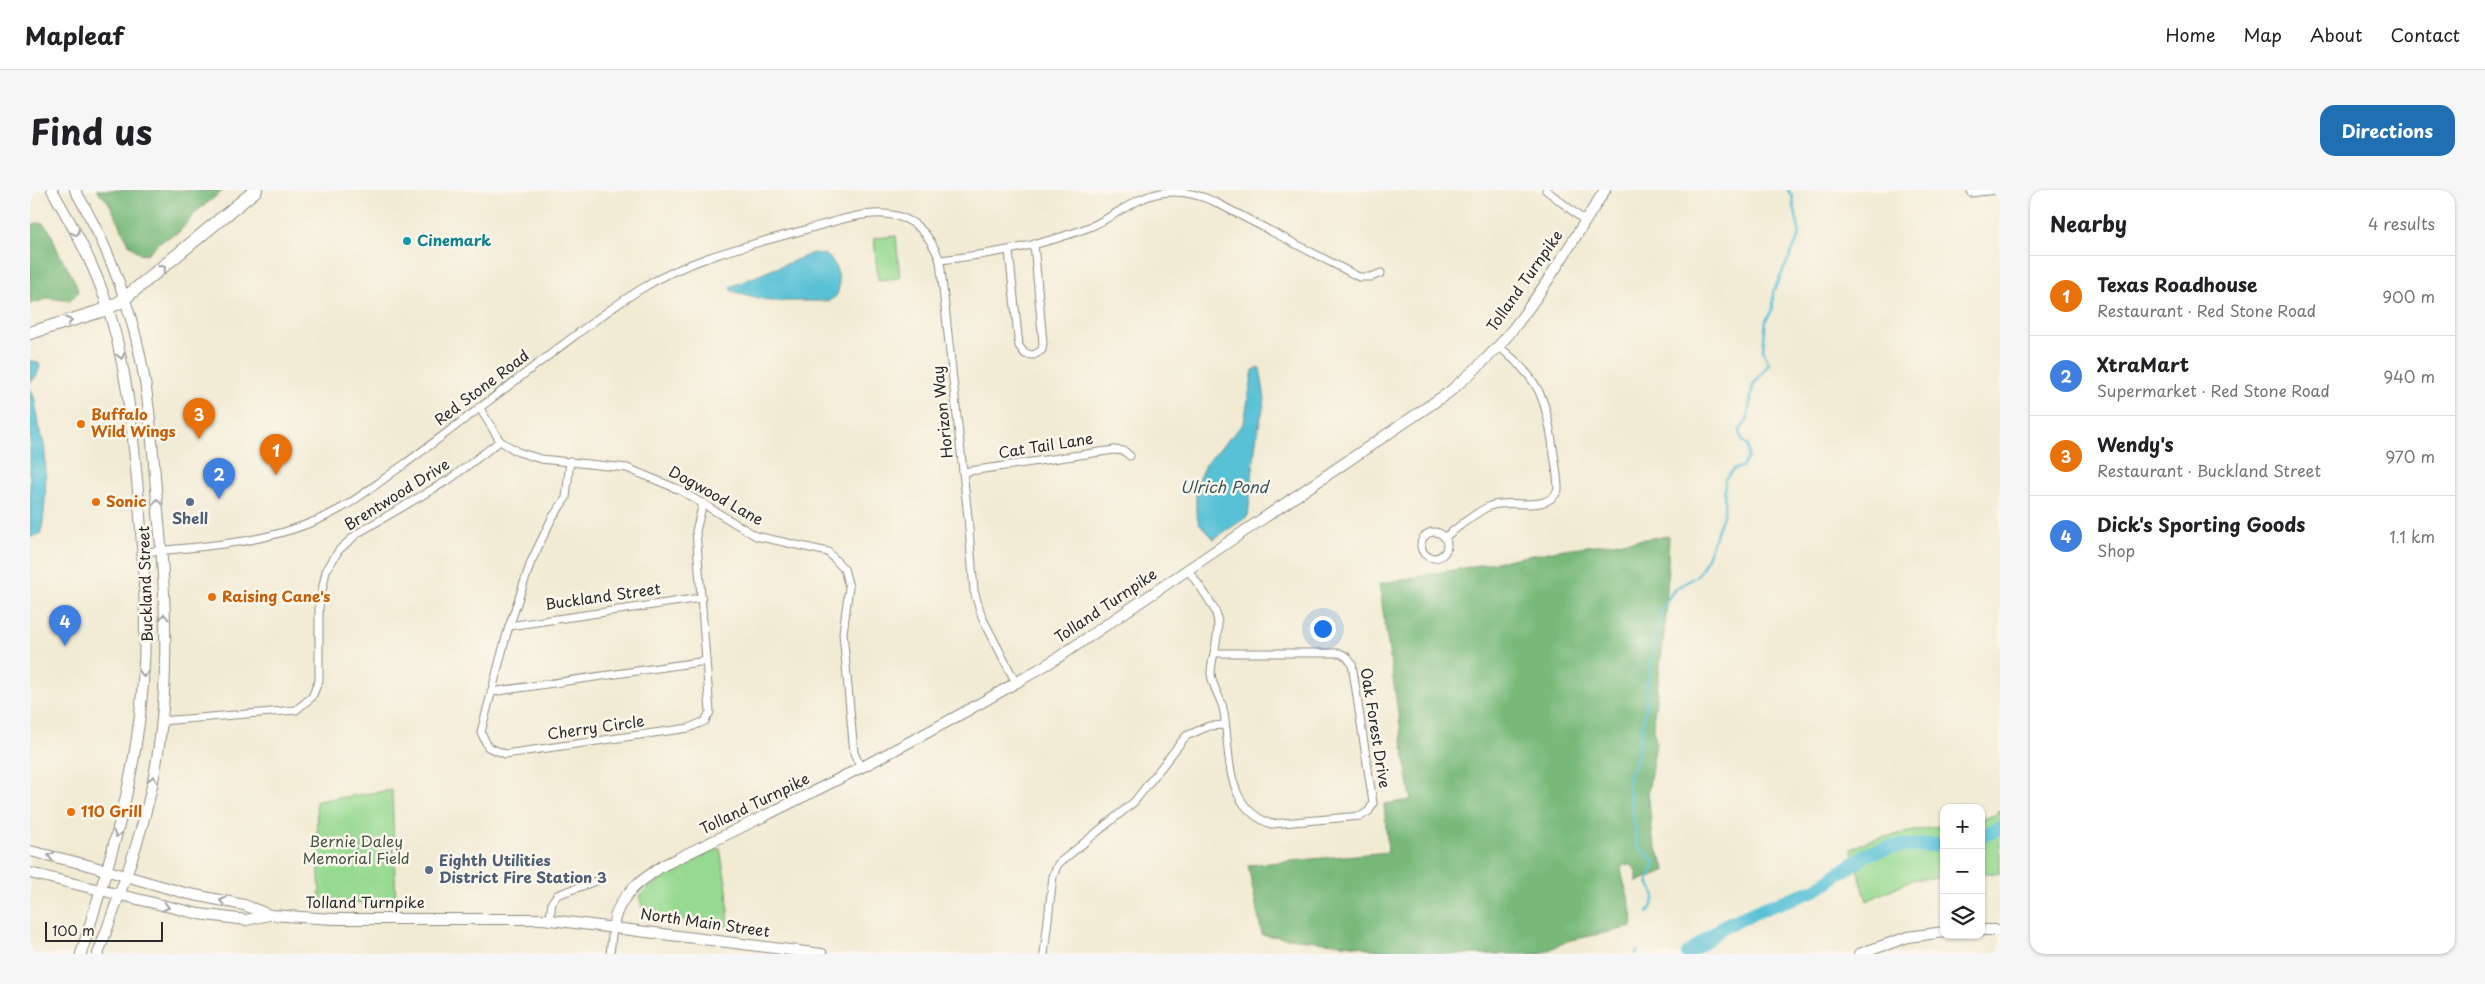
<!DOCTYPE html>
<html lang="en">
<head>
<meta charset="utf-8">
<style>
	body { margin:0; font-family:"Playpen Sans",sans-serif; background:#f6f6f6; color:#202124 }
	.controls { position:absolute; right:15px; bottom:15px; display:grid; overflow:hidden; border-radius:10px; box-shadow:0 1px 4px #0004 }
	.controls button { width:45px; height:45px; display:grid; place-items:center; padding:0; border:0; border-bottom:1px solid #e0e0e0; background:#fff; color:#202124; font:25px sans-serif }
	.scale { position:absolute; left:15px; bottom:12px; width:118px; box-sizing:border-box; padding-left:5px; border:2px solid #2b2b2b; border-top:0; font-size:14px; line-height:18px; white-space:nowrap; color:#2b2b2b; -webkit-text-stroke:4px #fbf7ec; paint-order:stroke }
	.you { position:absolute; left:1292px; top:438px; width:18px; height:18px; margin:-12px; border:4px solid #fff; border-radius:50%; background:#1a73e8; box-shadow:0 0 0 8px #1a73e833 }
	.badge { display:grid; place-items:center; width:32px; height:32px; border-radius:50%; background:#1f6fb2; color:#fff; font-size:16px; font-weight:700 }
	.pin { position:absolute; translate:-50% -41px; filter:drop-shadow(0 1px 2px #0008) }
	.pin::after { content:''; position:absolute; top:26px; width:18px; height:15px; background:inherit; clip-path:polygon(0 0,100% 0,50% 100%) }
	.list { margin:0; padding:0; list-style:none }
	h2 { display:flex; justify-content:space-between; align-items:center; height:65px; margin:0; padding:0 20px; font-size:21px }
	h2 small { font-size:16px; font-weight:400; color:#757577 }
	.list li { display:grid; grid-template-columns:32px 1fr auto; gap:15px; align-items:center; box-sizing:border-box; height:80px; padding:0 20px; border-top:1px solid #e0e0e0 }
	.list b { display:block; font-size:19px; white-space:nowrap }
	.list p { margin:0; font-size:16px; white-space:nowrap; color:#757577 }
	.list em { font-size:16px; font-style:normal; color:#757577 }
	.icon { flex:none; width:28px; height:28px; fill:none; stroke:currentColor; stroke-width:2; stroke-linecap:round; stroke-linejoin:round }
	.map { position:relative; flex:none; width:1970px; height:764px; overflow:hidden; border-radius:15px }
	header { display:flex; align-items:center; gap:30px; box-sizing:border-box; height:70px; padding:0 25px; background:#fff; border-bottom:1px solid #e0e0e0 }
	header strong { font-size:24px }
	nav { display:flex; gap:28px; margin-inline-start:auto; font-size:18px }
	.intro { display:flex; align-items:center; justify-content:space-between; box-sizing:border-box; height:120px; padding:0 30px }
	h1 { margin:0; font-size:35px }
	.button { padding:12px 22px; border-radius:15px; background:#1f6fb2; color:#fff; font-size:18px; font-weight:700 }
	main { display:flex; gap:30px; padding:0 30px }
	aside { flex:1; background:#fff; border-radius:15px; box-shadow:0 1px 4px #0004 }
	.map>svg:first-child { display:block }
	.green { fill:#96d990; stroke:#60825e }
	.forest { fill:#78b97a; stroke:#527252 }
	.water { fill:#59c1d6; stroke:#427680 }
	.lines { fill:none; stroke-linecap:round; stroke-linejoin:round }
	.stream { stroke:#59c1d6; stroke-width:2.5 }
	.river { stroke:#59c1d6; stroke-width:14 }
	.street-casing { stroke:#8e8b80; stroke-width:9 }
	.secondary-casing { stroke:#8e8b80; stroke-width:12 }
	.highway-casing { stroke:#8e8b80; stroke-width:14 }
	.street { stroke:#fff; stroke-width:7 }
	.secondary { stroke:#fff; stroke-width:10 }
	.highway { stroke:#fff; stroke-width:12 }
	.oneway { stroke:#a0a0a0 }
	.culture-dot { fill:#0f9aa8; stroke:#fbf7ec; stroke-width:2 }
	.food-dot { fill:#e8710a; stroke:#fbf7ec; stroke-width:2 }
	.service-dot { fill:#5c6f8a; stroke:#fbf7ec; stroke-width:2 }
	.labels { text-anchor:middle; stroke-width:5; stroke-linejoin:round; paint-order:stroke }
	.culture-label { font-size:15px; font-weight:bold; fill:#0d838f; stroke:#fbf7ec; text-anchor:start }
	.street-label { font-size:15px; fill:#2b2b2b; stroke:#fbf7ec }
	.food-label { font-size:15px; font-weight:bold; fill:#c56008; stroke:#fbf7ec; text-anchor:start }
	.service-label { font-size:15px; font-weight:bold; fill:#4e5e75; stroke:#fbf7ec }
	.park-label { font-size:15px; fill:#465644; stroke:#fbf7ec }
	.water-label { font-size:16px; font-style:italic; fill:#39585e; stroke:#fbf7ec }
</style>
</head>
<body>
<header>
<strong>Mapleaf</strong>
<nav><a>Home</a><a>Map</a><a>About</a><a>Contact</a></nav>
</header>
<div class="intro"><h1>Find us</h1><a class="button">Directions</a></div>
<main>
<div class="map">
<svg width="1970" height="764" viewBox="0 0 1970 764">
	<rect width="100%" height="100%" fill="#fbf7ec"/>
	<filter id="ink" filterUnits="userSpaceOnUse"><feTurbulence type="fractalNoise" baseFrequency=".02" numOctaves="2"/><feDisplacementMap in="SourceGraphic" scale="10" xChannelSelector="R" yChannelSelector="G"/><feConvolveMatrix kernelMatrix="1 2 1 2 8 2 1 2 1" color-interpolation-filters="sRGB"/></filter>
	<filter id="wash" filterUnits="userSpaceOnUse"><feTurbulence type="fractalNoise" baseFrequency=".0096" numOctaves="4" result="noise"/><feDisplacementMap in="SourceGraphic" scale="20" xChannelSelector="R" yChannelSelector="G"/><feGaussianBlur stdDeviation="1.12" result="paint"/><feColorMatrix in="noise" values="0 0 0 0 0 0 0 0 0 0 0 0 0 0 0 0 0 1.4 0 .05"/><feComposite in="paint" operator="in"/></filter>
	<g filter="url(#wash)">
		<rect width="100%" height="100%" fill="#f2ebd4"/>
		<g class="green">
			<path d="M866,46L870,88L848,90L844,48Z"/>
			<path d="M362,600L366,715L290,710L286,611Z"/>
			<path d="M1970,620V683L1951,684V628L1966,625Z"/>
			<path d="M1914,635V687L1881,690L1837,711L1821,659L1839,650Z"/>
			<path d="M690,658L697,699L699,737L614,724L609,706C633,684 661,671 690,658Z"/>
		</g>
		<g class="forest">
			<path d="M66,0H194L167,21L149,42L131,51L118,63L111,65L99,54L79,13Z"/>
			<path d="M6,33H13C24,44 22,48 28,61C34,75 45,86 48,102L40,111L20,108L0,114V36Z"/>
			<path d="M1639,346L1636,427L1623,534L1626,553L1618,602L1623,650L1636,680L1607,692V681L1600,674L1594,675L1591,678C1593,698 1606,720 1602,737L1537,751L1511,764H1359L1331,756L1232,745L1218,675L1358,662L1354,614L1381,610L1349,394L1534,359Z"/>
		</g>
		<g class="water">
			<path d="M783,63C787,64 792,64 795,65C807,69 813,96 806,106C804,108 801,109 799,111H740L702,101L700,97Z"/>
			<path d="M0,171L8,172L10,176L7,185L0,193Z"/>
			<path d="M1230,178L1235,209L1226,250L1218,326L1184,349L1169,333L1166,323V294L1176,273L1214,233L1223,180Z"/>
			<path d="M0,198C7,210 6,223 8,236C10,243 13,248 14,255C17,270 16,331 10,344L0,347Z"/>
		</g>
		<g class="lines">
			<g class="stream">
				<path d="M1618,723C1626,707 1628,708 1618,692L1625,671L1608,657L1598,592L1600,582L1605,577L1616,517V502L1630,421L1644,400L1668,385L1675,373L1694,323L1695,289L1704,279L1712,277L1718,268V256L1712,250L1710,240L1717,231L1723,195L1739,174L1733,159L1736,130L1743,119V102L1770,45L1762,6L1758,0"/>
				<path d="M1606,764L1607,761"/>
			</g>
			<g class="river">
				<path d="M1951,646L1970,638"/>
				<path d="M1658,764L1694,736L1735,718L1785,700L1839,663L1862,657L1914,654"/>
			</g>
		</g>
	</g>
	<g filter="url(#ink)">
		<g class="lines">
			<g class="street-casing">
				<g id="street">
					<path d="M1516,0L1555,31"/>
					<path d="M1941,3L1965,0"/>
					<path d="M979,61L989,156L995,164L1004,165L1012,160L1013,153L1004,54"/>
					<path d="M910,70C962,64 1013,56 1062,36C1085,26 1106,7 1131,3C1149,0 1167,4 1183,11L1329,87H1341L1351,83"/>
					<path d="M449,217L470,251L488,262L511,269L597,278L650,300L726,346L798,362L814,379L819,397L813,443L824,563L831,578"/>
					<path d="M540,271L536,308L522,328L501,372L477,443L451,542L458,557L475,564L659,538L675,531L680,522L666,341L673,313"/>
					<path d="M933,282L1084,260L1094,261L1100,266"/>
					<circle cx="1404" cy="355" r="13"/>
					<path d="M1415,347C1429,337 1444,323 1460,316C1480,308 1517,324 1528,300C1528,286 1525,272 1523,258C1516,208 1509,188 1468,156"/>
					<path d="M113,362C180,356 248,353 308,320C332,307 354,288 376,273C425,237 473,200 522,163C551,141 580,118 611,99C662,67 721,55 778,39C829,24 886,3 910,71L938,327L944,401L952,427L986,493"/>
					<path d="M1158,380C1167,393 1179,407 1185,421C1193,439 1182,463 1181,482C1181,495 1190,506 1193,518C1202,561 1191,615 1241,634L1331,626L1339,621L1343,613L1322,474L1317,467L1310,463H1185"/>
					<path d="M479,436L671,408"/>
					<path d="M461,502L676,471"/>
					<path d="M131,531L266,520L282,507L289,490V416L296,381L309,360L328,343L420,289L470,251"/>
					<path d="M520,729L522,712L527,705L566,691"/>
					<path d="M580,764L583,736"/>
					<path d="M1014,764L1023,686L1028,674L1104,612L1156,546L1179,536L1195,535"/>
				</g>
			</g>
			<g class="secondary-casing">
				<g id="secondary">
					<path d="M22,0C41,33 60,67 73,103C96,167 102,233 108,301C115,386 120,469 106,554C95,626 72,695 51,764"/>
					<path d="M45,0C80,59 104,124 115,192C122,235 124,279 128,322C136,405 140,493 126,575C115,641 90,702 68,764"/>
					<path d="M0,661L54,674L155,703L214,715L240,725L303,729H513L792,764"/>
					<path d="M0,683L169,724L216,730L239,725"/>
					<path d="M583,736C588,705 610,691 634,675C768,610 902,545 1029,467L1418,203C1439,185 1461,166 1479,144C1515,99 1544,48 1575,0"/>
					<path d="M1951,740H1970"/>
					<path d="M1829,764L1878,747L1914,742"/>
				</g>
			</g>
			<g class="highway-casing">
				<path id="highway" d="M0,143L71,121L90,112L226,0"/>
			</g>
			<use href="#street" class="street"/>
			<use href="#secondary" class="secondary"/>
			<use href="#highway" class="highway"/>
		</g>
		<defs><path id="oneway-chevron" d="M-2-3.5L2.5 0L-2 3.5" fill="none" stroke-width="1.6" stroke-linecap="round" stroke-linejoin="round" transform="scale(1.25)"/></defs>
		<g class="oneway">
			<use href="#oneway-chevron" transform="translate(46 43) rotate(63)"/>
			<use href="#oneway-chevron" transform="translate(133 78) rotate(-41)"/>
			<use href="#oneway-chevron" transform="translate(39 131) rotate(-17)"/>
			<use href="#oneway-chevron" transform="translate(91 166) rotate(77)"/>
			<use href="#oneway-chevron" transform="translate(127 312) rotate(-95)"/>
			<use href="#oneway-chevron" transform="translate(134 427) rotate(-91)"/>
			<use href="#oneway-chevron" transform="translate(114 484) rotate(94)"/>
			<use href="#oneway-chevron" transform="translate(123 589) rotate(-79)"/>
			<use href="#oneway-chevron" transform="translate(87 644) rotate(105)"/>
			<use href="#oneway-chevron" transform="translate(21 666) rotate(-167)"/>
			<use href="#oneway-chevron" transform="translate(193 711) rotate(-168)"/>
			<use href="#oneway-chevron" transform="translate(136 717) rotate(14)"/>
		</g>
	</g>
	<circle class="culture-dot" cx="377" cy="51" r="5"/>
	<g class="food-dot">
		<circle cx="51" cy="234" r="5"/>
		<circle cx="66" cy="312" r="5"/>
		<circle cx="182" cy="407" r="5"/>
		<circle cx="41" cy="622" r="5"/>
	</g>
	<g class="service-dot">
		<circle cx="160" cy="312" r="5"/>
		<circle cx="399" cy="680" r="5"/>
	</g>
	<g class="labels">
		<g class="culture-label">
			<text x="387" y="56">Cinemark</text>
		</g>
		<g class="street-label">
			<text transform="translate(1495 91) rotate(-55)" y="5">Tolland Turnpike</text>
			<text transform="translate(452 198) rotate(-37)" y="5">Red Stone Road</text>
			<text transform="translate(913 222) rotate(-96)" y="5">Horizon Way</text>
			<text transform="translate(1016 256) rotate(-9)" y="5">Cat Tail Lane</text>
			<text transform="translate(367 305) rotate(-32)" y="5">Brentwood Drive</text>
			<text transform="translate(686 306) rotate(29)" y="5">Dogwood Lane</text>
			<text transform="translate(116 394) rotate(-92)" y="5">Buckland Street</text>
			<text transform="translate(573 407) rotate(-8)" y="5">Buckland Street</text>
			<text transform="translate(1076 416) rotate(-34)" y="5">Tolland Turnpike</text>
			<text transform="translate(566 538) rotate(-8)" y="5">Cherry Circle</text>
			<text transform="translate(1345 538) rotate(81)" y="5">Oak Forest Drive</text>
			<text transform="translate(725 614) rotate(-26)" y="5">Tolland Turnpike</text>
			<text x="335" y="718">Tolland Turnpike</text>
			<text transform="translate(675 733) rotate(8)" y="5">North Main Street</text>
		</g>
		<g class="food-label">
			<text x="61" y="230">Buffalo<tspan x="61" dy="17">Wild Wings</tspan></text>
			<text x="76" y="317">Sonic</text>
			<text x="192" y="412">Raising Cane's</text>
			<text x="51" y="627">110 Grill</text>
		</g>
		<g class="service-label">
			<text x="160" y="334">Shell</text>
			<text x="409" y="676" text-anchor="start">Eighth Utilities<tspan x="409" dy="17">District Fire Station 3</tspan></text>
		</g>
		<g class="park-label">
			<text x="326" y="657">Bernie Daley<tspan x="326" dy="17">Memorial Field</tspan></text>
		</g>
		<g class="water-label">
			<text x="1194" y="303">Ulrich Pond</text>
		</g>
	</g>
</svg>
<div class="controls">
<button>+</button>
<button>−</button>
<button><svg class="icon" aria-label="layers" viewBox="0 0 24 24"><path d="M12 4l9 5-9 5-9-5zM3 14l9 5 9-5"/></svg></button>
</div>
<div class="scale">100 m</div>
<div class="you"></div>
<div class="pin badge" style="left:246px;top:285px;background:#e8710a">1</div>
<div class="pin badge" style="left:189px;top:309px;background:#3f7fe0">2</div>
<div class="pin badge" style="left:169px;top:249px;background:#e8710a">3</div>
<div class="pin badge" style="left:35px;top:456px;background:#3f7fe0">4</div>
</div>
<aside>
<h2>Nearby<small>4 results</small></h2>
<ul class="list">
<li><span class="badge" style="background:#e8710a">1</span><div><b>Texas Roadhouse</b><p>Restaurant · Red Stone Road</p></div><em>900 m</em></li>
<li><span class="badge" style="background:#3f7fe0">2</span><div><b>XtraMart</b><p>Supermarket · Red Stone Road</p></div><em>940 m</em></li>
<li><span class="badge" style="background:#e8710a">3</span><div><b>Wendy's</b><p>Restaurant · Buckland Street</p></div><em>970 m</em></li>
<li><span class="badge" style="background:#3f7fe0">4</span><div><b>Dick's Sporting Goods</b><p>Shop</p></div><em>1.1 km</em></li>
</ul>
</aside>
</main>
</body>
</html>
